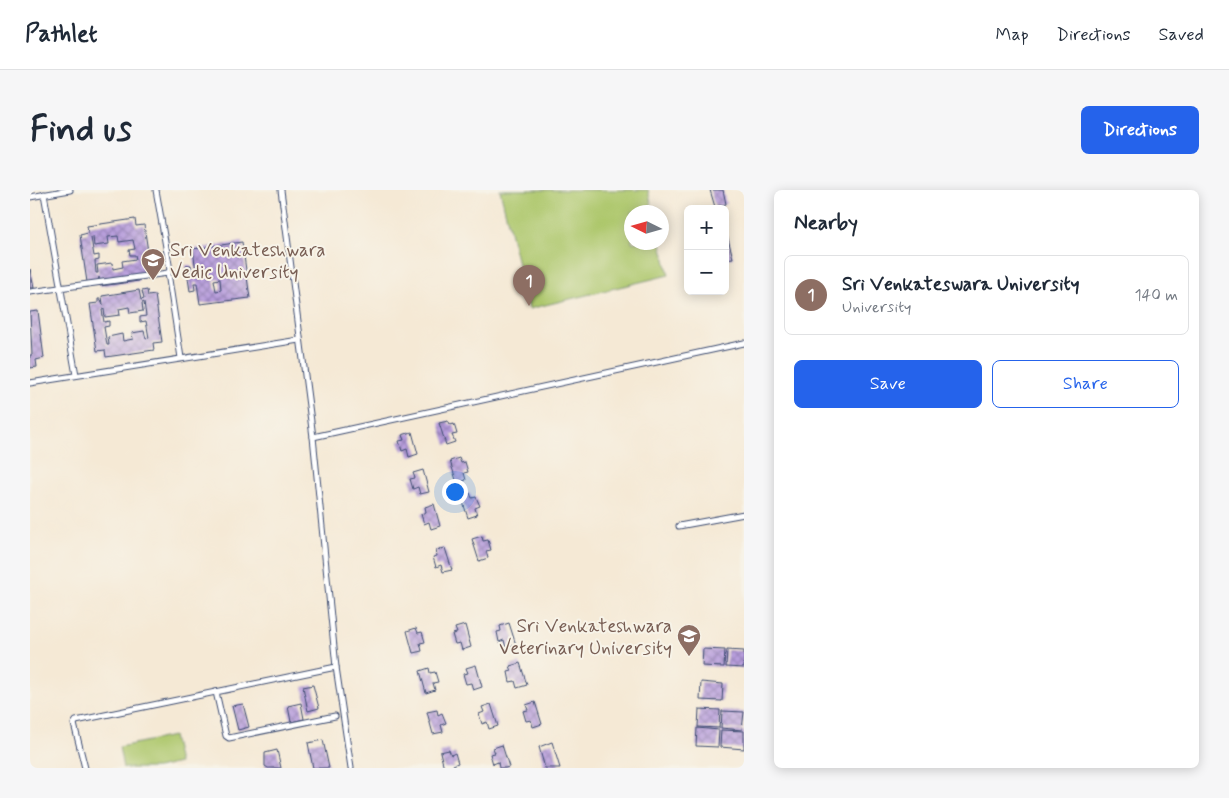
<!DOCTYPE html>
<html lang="en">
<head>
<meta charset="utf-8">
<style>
	body { margin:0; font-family:Mynerve,sans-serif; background:#f6f6f7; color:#1f2937 }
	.controls { position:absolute; right:15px; top:15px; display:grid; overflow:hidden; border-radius:8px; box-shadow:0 2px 12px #0003 }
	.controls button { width:45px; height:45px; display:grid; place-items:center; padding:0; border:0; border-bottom:1px solid #e0e1e3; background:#fff; color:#1f2937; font:25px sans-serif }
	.compass { position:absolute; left:594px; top:15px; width:45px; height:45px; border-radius:50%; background:#fff; box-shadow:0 2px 12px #0003; rotate:275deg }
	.you { position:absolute; left:424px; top:301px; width:18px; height:18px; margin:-12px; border:4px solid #fff; border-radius:50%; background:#1a73e8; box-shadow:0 0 0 8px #1a73e833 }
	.badge { display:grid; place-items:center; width:32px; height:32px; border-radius:50%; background:#2563eb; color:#fff; font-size:16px; font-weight:700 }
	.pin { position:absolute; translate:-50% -41px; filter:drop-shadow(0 1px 2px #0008) }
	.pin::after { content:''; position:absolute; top:26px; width:18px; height:15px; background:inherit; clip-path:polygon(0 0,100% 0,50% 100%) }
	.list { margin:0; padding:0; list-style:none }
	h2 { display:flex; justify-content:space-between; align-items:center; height:65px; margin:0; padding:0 20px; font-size:21px }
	h2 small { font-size:16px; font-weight:400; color:#747a83 }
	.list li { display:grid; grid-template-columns:32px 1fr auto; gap:15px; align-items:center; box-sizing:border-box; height:80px; margin:0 10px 10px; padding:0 10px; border:1px solid #e0e1e3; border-radius:8px }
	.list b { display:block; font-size:19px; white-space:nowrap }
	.list p { margin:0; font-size:16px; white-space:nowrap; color:#747a83 }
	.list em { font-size:16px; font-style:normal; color:#747a83 }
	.actions { display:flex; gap:10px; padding:15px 20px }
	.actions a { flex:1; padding:11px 0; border:1px solid #2563eb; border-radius:8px; text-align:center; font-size:18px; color:#2563eb }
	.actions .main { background:#2563eb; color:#fff }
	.map { position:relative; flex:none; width:714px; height:578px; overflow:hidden; border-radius:8px }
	header { display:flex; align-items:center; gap:30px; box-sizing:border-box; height:70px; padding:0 25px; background:#fff; border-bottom:1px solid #e0e1e3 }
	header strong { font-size:24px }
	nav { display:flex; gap:28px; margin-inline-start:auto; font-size:18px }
	.intro { display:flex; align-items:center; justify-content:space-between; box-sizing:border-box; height:120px; padding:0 30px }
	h1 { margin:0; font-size:35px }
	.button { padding:12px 22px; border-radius:8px; background:#2563eb; color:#fff; font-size:18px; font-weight:700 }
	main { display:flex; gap:30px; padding:0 30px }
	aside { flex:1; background:#fff; border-radius:8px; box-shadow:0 2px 12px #0003 }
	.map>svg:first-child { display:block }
	.green { fill:#adc76c; stroke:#647b65 }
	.building { fill:url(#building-cross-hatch); fill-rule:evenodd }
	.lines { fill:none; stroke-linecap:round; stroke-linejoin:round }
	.lane-casing { stroke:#3c4b70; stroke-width:7 }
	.lane { stroke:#fff; stroke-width:5 }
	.labels { text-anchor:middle; stroke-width:4; stroke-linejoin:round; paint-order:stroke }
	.education-label { font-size:19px; fill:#785e54; stroke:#f7f3e8; text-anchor:start }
</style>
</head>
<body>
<header>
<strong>Pathlet</strong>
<nav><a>Map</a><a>Directions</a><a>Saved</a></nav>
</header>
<div class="intro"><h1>Find us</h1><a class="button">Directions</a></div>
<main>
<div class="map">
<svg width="714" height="578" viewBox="0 0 714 578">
	<defs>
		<pattern id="building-cross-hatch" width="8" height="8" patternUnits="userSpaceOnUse" patternTransform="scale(1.25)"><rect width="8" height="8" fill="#b79ddc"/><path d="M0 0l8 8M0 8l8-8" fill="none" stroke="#9480b6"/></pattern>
	</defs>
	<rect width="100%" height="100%" fill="#f7f3e8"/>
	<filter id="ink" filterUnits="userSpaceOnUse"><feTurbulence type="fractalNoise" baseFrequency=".02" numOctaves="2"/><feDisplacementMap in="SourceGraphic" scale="10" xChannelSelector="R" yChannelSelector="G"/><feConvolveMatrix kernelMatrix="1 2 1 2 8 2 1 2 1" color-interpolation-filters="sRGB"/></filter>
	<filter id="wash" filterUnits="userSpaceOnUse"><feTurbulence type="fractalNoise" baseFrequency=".0096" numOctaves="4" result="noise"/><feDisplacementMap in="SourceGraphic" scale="20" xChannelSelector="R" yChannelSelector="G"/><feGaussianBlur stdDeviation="1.12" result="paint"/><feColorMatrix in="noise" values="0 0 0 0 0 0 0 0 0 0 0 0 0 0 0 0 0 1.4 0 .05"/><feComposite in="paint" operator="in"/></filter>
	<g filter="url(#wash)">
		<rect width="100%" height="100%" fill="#f5e9d5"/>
		<g class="green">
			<path d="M470,0H618L623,22H602V52L631,53L639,85L499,119Z"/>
			<path d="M143,546L149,573L127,578H93L89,557Z"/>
		</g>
		<g id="blocks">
			<g class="building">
				<path d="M680,0H693L696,14L685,17Z"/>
				<path d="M105,29L106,36L114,35L121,82L113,83L114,87H109V91L70,96L69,87L68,94L57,92L50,45L58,43L57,36ZM88,46L89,52L103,50L105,59L99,60L100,65H105L106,69L92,71L93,77L83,79L82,73L67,75L68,83H66L65,71L69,70V65L64,66L61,48L63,47L64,56L79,54L78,47Z"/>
				<path d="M695,37L703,68L695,69Z"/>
				<path d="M212,52L220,108L170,114L167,93H164L165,100L160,101L156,75H161L162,82H166L163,59ZM190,89L191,100L186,101L184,90Z"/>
				<path d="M0,79L4,98H0Z"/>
				<path d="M109,100L111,110L114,109L112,101L117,100L118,106L125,105L132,152L123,153L124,160L76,167L75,160L67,161L60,114L68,113V109H70L73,115L72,106ZM114,112L116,126L110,127V132L116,131L119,148L116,149L114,141L102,143L103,149L93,151L92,144L78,147L79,155H77L74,137L79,136V131L74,132L72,120L74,119L75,127L90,125L89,119L99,117L100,123L113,121L112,113Z"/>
				<path d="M8,121L14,168L6,170L7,177L0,178V165H2L0,122Z"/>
				<path d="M418,231L420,235L424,234L427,244L422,245L425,252L416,255L409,233Z"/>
				<path d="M382,242L388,264L379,267L377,259L372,261L369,251L374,250L372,245Z"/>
				<path d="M429,268L431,273L435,272L438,282L434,283L436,290L427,293L420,271Z"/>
				<path d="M393,280L399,302L390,304L388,297L383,299L380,289L385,288L383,283Z"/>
				<path d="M440,303L442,308L446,307L450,316L445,318L447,325L438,328L431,306Z"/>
				<path d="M404,314L410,336L401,339L399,332L394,334L391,324L396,322L395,317Z"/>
				<path d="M452,346L453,351L458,350L461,360L456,361L458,368L449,371L442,349Z"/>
				<path d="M415,358L422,380L413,382L411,375L406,377L403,367L407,366L406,360Z"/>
				<path d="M479,433L486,455L476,458L474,450L469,452L467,442L471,441L470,436Z"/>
				<path d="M435,435L441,457L432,460L430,453L425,454L422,444L427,443L425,438Z"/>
				<path d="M386,438L388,443L392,442L395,452L390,453L392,461L383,463L377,441Z"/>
				<path d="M673,459L695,460L694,477L672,476Z"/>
				<path d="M697,460L714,461V478L696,477Z"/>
				<path d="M490,473L497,495L487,498L485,491L480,492L478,482L482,481L480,476Z"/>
				<path d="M446,475L452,497L443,500L441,493L436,494L433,484L438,483L436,478Z"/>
				<path d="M399,478L400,483L405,482L408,492L403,493L405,500L396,503L390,481Z"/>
				<path d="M671,492L693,494L692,511L670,510Z"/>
				<path d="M283,495L289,518L278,521L273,497Z"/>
				<path d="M505,512L512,534L503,537L501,530L496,531L493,521L498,520L496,515Z"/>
				<path d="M271,513L274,529L261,532L258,516Z"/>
				<path d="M213,514L219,537L208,540L202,516Z"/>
				<path d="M461,514L468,536L459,539L457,532L452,534L449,524L454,522L452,517Z"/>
				<path d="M669,519L690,520L689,538L668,537Z"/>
				<path d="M407,520L408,525L412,523L416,533L411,535L413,542L403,544L397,522Z"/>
				<path d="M692,521L714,522L712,540L691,538Z"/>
				<path d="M667,538L689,540L688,557L666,556Z"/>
				<path d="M691,540L714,541V559L690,557Z"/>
				<path d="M293,550L299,578H283L278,553Z"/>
				<path d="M522,552L530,578H515L509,557Z"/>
				<path d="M472,555L479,577L475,578H469L468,572L463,574L460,564L465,563L463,558Z"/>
				<path d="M247,560L251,578H238L235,576V563Z"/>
				<path d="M419,560L421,565L425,563L428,573L423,575L424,578H414L410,562Z"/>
			</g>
		</g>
	</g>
	<g filter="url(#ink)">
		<use href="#blocks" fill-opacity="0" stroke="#3c4b70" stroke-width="1"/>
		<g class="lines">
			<g class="lane-casing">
				<g id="lane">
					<path d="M251,0L283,247L306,477L321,578"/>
					<path d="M14,4L46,185"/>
					<path d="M0,7L40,0"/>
					<path d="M138,83L151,168"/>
					<path d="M0,102L138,83L140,80L126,0"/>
					<path d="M0,193L269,150"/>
					<path d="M283,247L714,153"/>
					<path d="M649,336L714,324"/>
					<path d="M186,502L196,546L199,548L305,526"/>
					<path d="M55,578L44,534L46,531L306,477"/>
				</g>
			</g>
			<use href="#lane" class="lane"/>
		</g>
	</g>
	<defs>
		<g id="university-pin" transform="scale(1.25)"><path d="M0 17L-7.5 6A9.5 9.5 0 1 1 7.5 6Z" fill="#8d6e63" stroke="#f7f3e8"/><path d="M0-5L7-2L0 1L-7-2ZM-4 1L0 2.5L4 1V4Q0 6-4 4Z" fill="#fff"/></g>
	</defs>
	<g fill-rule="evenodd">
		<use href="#university-pin" x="123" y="70"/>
		<use href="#university-pin" x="659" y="446"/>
	</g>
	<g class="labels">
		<g class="education-label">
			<text x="140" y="66">Sri Venkateshwara<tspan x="140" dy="22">Vedic University</tspan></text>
			<text x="642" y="442" text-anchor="end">Sri Venkateshwara<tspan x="642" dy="22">Veterinary University</tspan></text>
		</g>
	</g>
</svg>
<div class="controls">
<button>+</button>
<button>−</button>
</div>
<svg class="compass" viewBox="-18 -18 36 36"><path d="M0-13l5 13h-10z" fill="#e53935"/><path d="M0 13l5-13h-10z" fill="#747a83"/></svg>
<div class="you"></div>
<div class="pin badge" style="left:499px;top:116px;background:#8d6e63">1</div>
</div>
<aside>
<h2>Nearby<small></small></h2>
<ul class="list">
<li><span class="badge" style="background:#8d6e63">1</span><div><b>Sri Venkateswara University</b><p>University</p></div><em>140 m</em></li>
</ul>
<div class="actions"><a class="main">Save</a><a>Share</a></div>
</aside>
</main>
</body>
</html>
